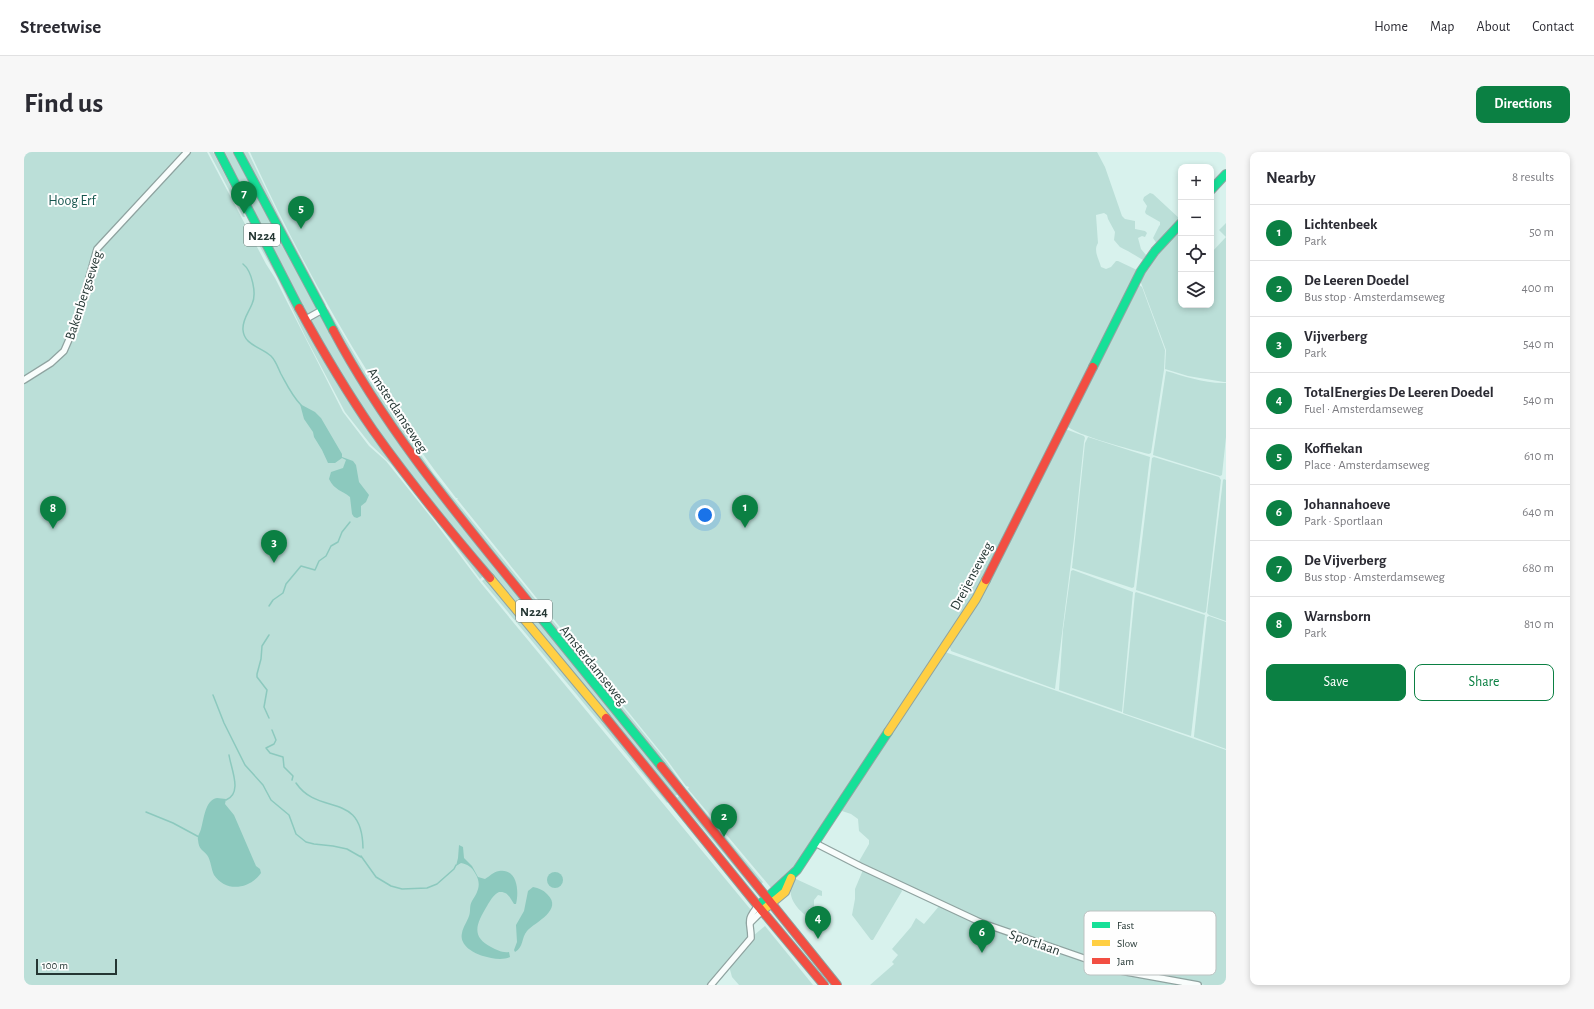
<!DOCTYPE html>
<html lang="en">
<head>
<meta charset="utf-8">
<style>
	body { margin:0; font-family:"Alegreya Sans",sans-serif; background:#f7f7f7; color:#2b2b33 }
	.controls { position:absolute; right:12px; top:12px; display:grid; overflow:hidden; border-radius:8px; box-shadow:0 2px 6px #0003 }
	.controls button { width:36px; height:36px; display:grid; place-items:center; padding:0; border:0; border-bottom:1px solid #e1e1e2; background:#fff; color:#2b2b33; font:20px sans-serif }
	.scale { position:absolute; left:12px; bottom:10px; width:81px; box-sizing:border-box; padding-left:4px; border:2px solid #243633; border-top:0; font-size:11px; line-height:14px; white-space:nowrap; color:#243633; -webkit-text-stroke:3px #fefefe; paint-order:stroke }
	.you { position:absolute; left:681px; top:363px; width:14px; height:14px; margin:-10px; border:3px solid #fff; border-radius:50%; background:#1a73e8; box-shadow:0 0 0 6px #1a73e833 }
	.badge { display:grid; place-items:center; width:26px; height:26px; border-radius:50%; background:#0b8043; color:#fff; font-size:13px; font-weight:700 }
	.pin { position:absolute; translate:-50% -33px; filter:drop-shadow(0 1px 2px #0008) }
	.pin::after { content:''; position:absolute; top:21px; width:14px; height:12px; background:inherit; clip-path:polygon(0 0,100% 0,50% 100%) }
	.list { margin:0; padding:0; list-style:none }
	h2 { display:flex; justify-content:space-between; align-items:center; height:52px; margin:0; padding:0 16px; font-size:17px }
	h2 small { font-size:13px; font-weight:400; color:#7c7c81 }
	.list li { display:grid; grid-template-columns:26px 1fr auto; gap:12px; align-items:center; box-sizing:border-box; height:56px; padding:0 16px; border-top:1px solid #e1e1e2 }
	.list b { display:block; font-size:15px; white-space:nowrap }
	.list p { margin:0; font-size:13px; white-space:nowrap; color:#7c7c81 }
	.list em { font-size:13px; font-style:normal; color:#7c7c81 }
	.actions { display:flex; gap:8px; padding:12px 16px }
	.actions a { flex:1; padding:9px 0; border:1px solid #0b8043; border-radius:8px; text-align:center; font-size:14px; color:#0b8043 }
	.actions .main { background:#0b8043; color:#fff }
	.icon { flex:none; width:22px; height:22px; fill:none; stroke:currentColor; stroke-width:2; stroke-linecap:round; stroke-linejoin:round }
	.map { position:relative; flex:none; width:1202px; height:833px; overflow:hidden; border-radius:8px }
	header { display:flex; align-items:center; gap:24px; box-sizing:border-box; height:56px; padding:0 20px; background:#fff; border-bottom:1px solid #e1e1e2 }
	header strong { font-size:19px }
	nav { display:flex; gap:22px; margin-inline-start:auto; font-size:14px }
	.intro { display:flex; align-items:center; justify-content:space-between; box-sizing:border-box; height:96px; padding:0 24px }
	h1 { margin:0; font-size:28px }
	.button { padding:10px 18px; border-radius:8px; background:#0b8043; color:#fff; font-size:14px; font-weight:700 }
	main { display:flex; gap:24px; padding:0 24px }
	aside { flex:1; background:#fff; border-radius:8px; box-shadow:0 2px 6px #0003 }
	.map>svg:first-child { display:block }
	.green { fill:#bbdfd8 }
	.water { fill:#8cc9be }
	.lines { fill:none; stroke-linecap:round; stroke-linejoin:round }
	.stream { stroke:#8cc9be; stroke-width:1.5 }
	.street-casing { stroke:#8fa3a0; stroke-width:8 }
	.fast-casing { stroke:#8fa3a0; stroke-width:10 }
	.slow-casing { stroke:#8fa3a0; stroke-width:10 }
	.jam-casing { stroke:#8fa3a0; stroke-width:10 }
	.street { stroke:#f9fdfc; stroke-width:5.5 }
	.fast { stroke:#16e098; stroke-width:8 }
	.slow { stroke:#ffcf43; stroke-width:8 }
	.jam { stroke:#f24e42; stroke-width:8 }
	.labels { text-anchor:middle; stroke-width:4; stroke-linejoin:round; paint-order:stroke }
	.shield { fill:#fefefe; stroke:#657270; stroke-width:1 }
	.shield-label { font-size:13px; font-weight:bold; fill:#243633 }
	.park-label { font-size:14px; fill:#16564e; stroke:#fefefe }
	.street-label { font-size:14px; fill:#243633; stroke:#fefefe }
	.key { fill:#fefefe; stroke:#bdc2c1; stroke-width:1 }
	.key-label { font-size:11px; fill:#243633 }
</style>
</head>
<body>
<header>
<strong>Streetwise</strong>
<nav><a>Home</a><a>Map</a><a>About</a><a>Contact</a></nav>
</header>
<div class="intro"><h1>Find us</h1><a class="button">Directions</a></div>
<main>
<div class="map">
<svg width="1202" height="833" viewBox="0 0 1202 833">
	<rect width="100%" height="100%" fill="#d8f2ed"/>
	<g class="green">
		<path d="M0,0H161L75,92L51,168L38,198L33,205L0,227Z"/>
		<path d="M164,0H183L242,112L251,126L319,260L345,294L362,309L410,369L456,430L727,758L723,769L724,786L685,833H0V229L41,199L74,97Z"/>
		<path d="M185,0H189L218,56L217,57L221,65H219Z"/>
		<path d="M199,0H210L293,156L292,159L283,162Z"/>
		<path d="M219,0H224L255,64L302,153L300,154Z"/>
		<path d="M226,0H1073L1081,15L1098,64L1101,67L1111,69V77L1121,79L1123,81L1121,85L1118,84L1114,86L1117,97L1122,103L1119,108C1111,103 1104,99 1096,95C1094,93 1092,90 1090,88L1091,80L1084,67L1083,63L1080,61L1072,63L1074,91C1069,99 1075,107 1077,115L1082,117L1087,115L1092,109H1094L1113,118L950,446L772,715L748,737L664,637L665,635L662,634L643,608L433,347L434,346H432C349,240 282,122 226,0Z"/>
		<path d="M1126,41L1129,42L1156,67L1155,70L1133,92L1129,86L1135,74L1136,73V70L1122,62L1121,60L1123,54L1119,48L1120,45Z"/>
		<path d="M1202,71V230H1200L1164,224L1141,217L1142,198L1116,128L1122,115L1155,77L1157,79V153H1187V101L1202,85L1195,78Z"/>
		<path d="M227,79H230L265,141L264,144L276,169L280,170L310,222L461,423L456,427L411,367L367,312L347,293L321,260L281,184L253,125Z"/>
		<path d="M1112,133H1115L1118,135L1141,198L1140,218L1127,301L1125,302C1109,298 1050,283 1042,273Z"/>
		<path d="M304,157L346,229L410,322L642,609L661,636L659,638L407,325L339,224L317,182L302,160Z"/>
		<path d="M294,163H297L349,251L654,642L651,644L374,307L328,240L286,168Z"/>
		<path d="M1142,219C1160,224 1182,232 1202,231V285L1198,323L1196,324L1129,303Z"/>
		<path d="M1041,278H1044L1060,284L1061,286L1060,290L1050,386L1031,537L927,499L925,492Z"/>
		<path d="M1064,285L1126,305L1110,435L1108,436L1048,416L1061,291Z"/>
		<path d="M1130,305L1195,325L1197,328L1182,460L1180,461L1112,438L1128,306Z"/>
		<path d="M1200,327L1202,328V469L1185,463L1183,461L1199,328Z"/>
		<path d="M1049,418L1109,440L1098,560L1035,538L1039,478L1047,419Z"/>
		<path d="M463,425L646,648L643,651L458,429Z"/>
		<path d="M1112,440L1181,463L1167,584L1099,561L1111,441Z"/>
		<path d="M1185,464L1202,470V597L1170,585V584L1183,465Z"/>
		<path d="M921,500L1202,598V833H1181L1110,821L958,770L834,711L845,692V688L835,679L834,667L827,662L815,658Z"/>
		<path d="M663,638L739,730L736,734L660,640Z"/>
		<path d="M655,644L731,737L730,738L682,680L653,646Z"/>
		<path d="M839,718L875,734L878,739L849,788H847L828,763L831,747V737Z"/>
		<path d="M772,727L798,739V744L794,743L790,748V756H785V758L788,760L804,763V769C801,769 797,770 794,769C782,767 764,750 767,737C767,734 769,730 770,728Z"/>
		<path d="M916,753L1067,811L1165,833H846L870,812L868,810L874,803L868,797L887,775L892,766L900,772Z"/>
		<path d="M741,774L789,833H715L708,825L705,814L729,784Z"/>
	</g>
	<g class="water">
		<path d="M276,252L291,260L297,266L318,302V305L329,309L332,313L335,330L345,343L342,350L337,354V364L333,366L330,365L328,362L326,345C318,338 311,339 305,327L307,320L319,316L322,308L318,306L311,311H304L298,298L290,285L289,280L280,267Z"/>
		<path d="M193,646L202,647L201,652L210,663L232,714L236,717L237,721C226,737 202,741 190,723C187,717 187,708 183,703C178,697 175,698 174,688C173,684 176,681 177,677C180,667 181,648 193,646Z"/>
		<path d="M435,693L439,695L440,706L448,714L454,725L461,727C466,724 469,720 475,719C494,716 495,740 492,752H490C486,746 484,739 475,740C469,743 466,749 463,754C453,771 446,784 467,795C473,798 478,801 485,800L486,805C477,809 467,806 459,804C449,801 435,793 438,781C439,775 443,770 445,764C447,759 445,754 448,749C454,740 458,732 451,721C448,715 443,712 437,711L432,714L434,706Z"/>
		<circle cx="531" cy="728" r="8"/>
		<path d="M509,735C515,736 519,738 523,742C540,758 511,770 503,779C497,786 500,795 491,800L490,798L493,790L492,773L500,759L504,739Z"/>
	</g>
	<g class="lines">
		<g class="stream">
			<path d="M219,112C228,119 233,142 228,152C225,160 218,168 219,178C220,193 237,195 247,204C252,209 254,216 257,222C263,233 268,244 277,253"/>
			<path d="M245,454L249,448L259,441L262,432L277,414L291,418L295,409L302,404L307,394L314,390L318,380L326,370"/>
			<path d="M189,543L200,571L221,613L239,633L247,648L265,663L272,682L282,690L290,692L309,694L323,697L337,705"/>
			<path d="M245,566L240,555L243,538L233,525V522L237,507L238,494L245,483"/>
			<path d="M248,578L252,588L250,592L242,596L246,601L259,605L260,615L269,624L268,628"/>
			<path d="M272,631C295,665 338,638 339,696"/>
			<path d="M202,648C219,641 207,617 205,603"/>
			<path d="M122,660L149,671L175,685"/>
			<path d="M337,704L352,725L367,734L378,737L403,736L413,732L430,717L432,713"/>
		</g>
		<g class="street-casing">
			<g id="street">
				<path d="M282,167L298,158"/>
				<path d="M0,228L27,211L40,199L53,169L73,97L163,0"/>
				<path d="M791,691L836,714L958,771L1097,819L1174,833"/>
				<path d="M726,771L738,759"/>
				<path d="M687,833L727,786C727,770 721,769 734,754"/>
			</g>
		</g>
		<g class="fast-casing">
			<g id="fast">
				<path d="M195,0L275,156"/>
				<path d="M214,0L309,178"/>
				<path d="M1187,38L1202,22"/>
				<path d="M1069,215L1117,119L1131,99L1157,71"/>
				<path d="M510,457L637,614"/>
				<path d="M734,754L773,718L864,580"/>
			</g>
		</g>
		<g class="slow-casing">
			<g id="slow">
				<path d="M466,426L582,566"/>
				<path d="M864,580L952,447L962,428"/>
				<path d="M738,759L761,740L767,726"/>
			</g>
		</g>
		<g class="jam-casing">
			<g id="jam">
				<path d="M275,156C298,198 322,239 349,278C385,329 425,378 466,426"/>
				<path d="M309,178C363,280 438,368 510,457"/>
				<path d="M962,428L1069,215"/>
				<path d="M582,566L734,754L800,833"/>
				<path d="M637,614L813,833"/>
			</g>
		</g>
		<use href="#street" class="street"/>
		<use href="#fast" class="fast"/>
		<use href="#slow" class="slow"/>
		<use href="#jam" class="jam"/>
	</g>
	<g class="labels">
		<g class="shield">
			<rect x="220" y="72" width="36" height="22" rx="3"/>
			<rect x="492" y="448" width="36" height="22" rx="3"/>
		</g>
		<g class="shield-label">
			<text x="238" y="88">N224</text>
			<text x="510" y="464">N224</text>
		</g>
		<g class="park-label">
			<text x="48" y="53">Hoog Erf</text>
		</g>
		<g class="street-label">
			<text transform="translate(59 143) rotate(-72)" y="5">Bakenbergseweg</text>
			<text transform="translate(374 258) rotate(57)" y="5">Amsterdamseweg</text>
			<text transform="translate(947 424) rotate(-62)" y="5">Dreijenseweg</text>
			<text transform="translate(570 513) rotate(51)" y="5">Amsterdamseweg</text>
			<text transform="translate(1011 790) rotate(19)" y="5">Sportlaan</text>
		</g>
	</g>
	<rect x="1060" y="759" width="132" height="64" rx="6" class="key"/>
	<rect x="1068" y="770" width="18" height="6" fill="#16e098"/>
	<rect x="1068" y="788" width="18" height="6" fill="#ffcf43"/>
	<rect x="1068" y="806" width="18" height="6" fill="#f24e42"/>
	<g class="key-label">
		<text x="1093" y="777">Fast</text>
		<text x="1093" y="795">Slow</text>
		<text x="1093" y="813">Jam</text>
	</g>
</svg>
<div class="controls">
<button>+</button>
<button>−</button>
<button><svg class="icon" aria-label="locate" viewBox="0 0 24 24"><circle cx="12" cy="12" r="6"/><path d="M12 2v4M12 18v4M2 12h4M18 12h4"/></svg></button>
<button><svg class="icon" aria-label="layers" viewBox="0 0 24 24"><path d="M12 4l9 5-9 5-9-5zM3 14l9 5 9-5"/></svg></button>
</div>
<div class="scale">100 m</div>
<div class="you"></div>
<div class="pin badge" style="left:721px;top:376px">1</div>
<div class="pin badge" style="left:700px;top:685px">2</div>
<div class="pin badge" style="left:250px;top:411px">3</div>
<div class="pin badge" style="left:794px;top:787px">4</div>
<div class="pin badge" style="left:277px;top:77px">5</div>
<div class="pin badge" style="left:958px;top:801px">6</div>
<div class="pin badge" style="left:220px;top:62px">7</div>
<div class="pin badge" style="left:29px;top:377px">8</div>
</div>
<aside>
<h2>Nearby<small>8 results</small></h2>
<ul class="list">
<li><span class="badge">1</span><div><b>Lichtenbeek</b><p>Park</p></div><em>50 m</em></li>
<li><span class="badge">2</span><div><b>De Leeren Doedel</b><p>Bus stop · Amsterdamseweg</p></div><em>400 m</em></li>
<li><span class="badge">3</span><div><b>Vijverberg</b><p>Park</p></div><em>540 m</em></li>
<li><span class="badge">4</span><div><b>TotalEnergies De Leeren Doedel</b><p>Fuel · Amsterdamseweg</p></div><em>540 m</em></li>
<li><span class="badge">5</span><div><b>Koffiekan</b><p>Place · Amsterdamseweg</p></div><em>610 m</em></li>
<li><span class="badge">6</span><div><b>Johannahoeve</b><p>Park · Sportlaan</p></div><em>640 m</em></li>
<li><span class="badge">7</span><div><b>De Vijverberg</b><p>Bus stop · Amsterdamseweg</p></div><em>680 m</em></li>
<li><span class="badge">8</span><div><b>Warnsborn</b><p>Park</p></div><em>810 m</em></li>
</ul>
<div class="actions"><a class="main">Save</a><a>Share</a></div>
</aside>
</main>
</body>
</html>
